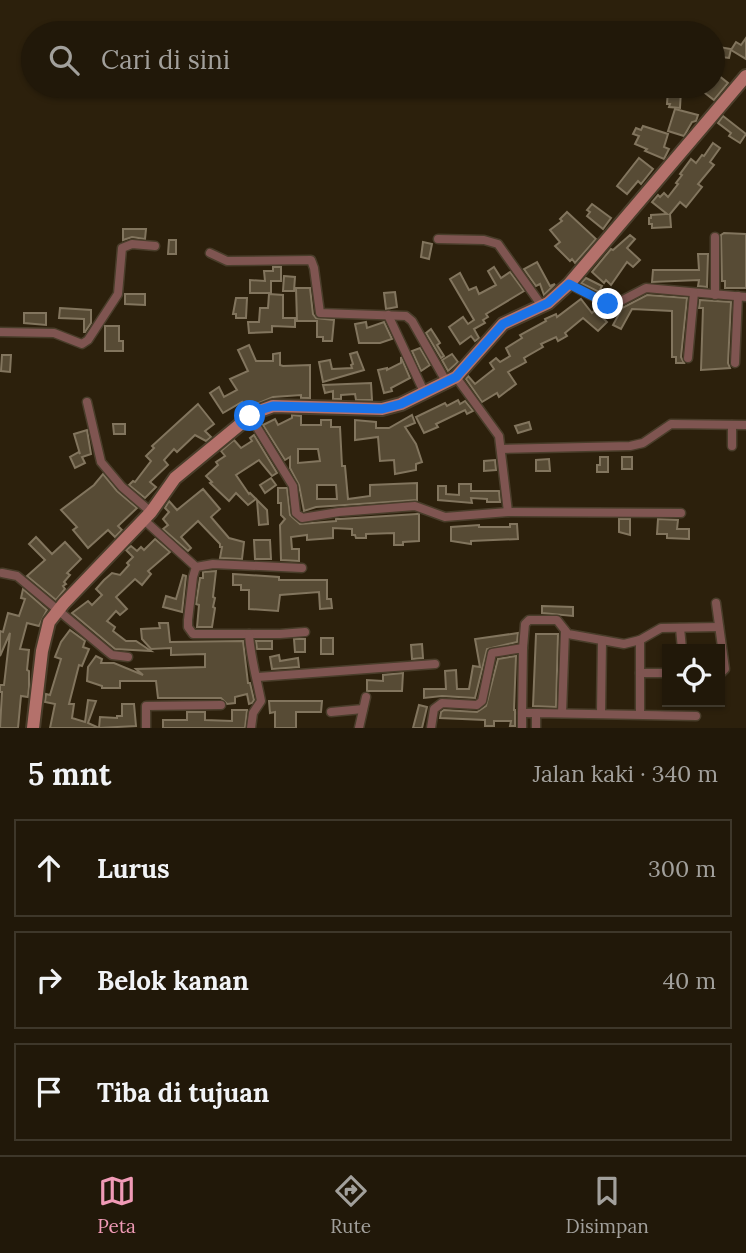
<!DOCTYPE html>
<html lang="id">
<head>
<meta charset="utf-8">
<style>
	body { margin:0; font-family:Lora,serif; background:#292112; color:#f1f3f6 }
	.controls { position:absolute; right:21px; bottom:21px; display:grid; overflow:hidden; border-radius:0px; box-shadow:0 2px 5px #0004 }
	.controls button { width:63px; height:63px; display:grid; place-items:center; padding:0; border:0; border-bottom:2px solid #3e372a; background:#211809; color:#f1f3f6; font:35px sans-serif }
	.stop { position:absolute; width:21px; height:21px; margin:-16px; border:5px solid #1a73e8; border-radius:50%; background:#fff }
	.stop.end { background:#1a73e8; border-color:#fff; box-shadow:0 2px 7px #0008 }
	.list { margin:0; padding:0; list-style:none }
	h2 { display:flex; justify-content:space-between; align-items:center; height:91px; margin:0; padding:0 28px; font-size:30px }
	h2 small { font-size:23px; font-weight:400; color:#a2a09c }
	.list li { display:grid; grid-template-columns:46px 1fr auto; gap:21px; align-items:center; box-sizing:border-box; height:98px; margin:0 14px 14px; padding:0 14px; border:2px solid #3e372a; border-radius:0px }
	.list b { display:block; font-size:26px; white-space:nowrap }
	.list em { font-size:23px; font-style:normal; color:#a2a09c }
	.icon { flex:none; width:38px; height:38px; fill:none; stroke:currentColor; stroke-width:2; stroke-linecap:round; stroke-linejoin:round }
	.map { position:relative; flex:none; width:746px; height:728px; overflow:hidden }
	.search { position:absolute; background:#211809; box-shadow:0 2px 5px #0004; left:21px; right:21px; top:21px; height:77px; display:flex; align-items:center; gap:18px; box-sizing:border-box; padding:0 24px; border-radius:38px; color:#a2a09c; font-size:26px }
	.sheet { height:427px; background:#211809 }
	nav { display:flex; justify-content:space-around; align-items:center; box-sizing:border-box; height:98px; border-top:2px solid #3e372a; background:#211809; font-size:19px; color:#a2a09c }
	nav a { display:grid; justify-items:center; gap:4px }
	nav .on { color:#f09ab6 }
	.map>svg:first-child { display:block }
	.building { fill:#574b35; stroke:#82755e; stroke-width:2; fill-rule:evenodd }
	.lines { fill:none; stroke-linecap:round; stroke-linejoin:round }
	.minor-casing { stroke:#493d2a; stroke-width:11 }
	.secondary-casing { stroke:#493d2a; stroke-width:16 }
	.minor { stroke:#7f5551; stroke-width:8 }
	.secondary { stroke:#b4716b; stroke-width:12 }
	.route { stroke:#1a73e8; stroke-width:9 }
</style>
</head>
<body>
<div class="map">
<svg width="746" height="728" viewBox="0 0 746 728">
	<rect width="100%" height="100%" fill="#2c200c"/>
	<g class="building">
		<path d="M746,38V59L731,50L736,42L741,45Z"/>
		<path d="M713,46L731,49L729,58L713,56Z"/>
		<path d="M713,71L728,83L714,100L696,86H713Z"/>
		<path d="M668,89L681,90L680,108L669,107L670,104H667Z"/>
		<path d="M675,109L698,115L696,121L692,122L684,136L668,131Z"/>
		<path d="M723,116L746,134L740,143L729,136L731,133L718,123Z"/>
		<path d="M643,126L668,134L664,147L669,149L664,159L645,151L647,149L635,144L639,136L633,134L636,128L641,130Z"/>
		<path d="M713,143L720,148L710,162L714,165L698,184L702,187L686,207L680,202L670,214L671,227L652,228V224H649V218H651V215L667,214L652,202L658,195L660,197L664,193L668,197L678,184L676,183L682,175L680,174L691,159L696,163L702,155L704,156Z"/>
		<path d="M639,158L653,169L641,184L638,181L627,194L617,186Z"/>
		<path d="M592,204L611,218L603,229L587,216L590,212L587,210Z"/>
		<path d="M567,212L596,239L575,263L572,259L570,261L555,246L560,242L550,230L562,221L560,219Z"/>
		<path d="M123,229H146L145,239L132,237L123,240Z"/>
		<path d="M724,233L746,234V288H725V281H722L721,235Z"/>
		<path d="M630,235L635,239L627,248L640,260L633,267L627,262L611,285L606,280L604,283L592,272L611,249L613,250Z"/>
		<path d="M169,240H176V254H168Z"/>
		<path d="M423,242L432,244L429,259L421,257Z"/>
		<path d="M698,254H708L707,287L698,286L699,280L652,282L653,270H699Z"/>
		<path d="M537,262L550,286L555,284L544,295L540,284L536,286L524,269Z"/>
		<path d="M273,267H281V281H271V293H250V280L265,281L264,271H273Z"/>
		<path d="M494,267L501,278L510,272L524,291L486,314L488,317L483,320L485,323L474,329L479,338L475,341L471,336L460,344L449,327L463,317L468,324L474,320L450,279L460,273L469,290L476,287L479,294L496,285L488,271Z"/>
		<path d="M284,276L295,277L294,291H283Z"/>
		<path d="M586,278L602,286L599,292L581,283Z"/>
		<path d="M296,288H310L313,314L316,318L334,320L332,341H323V337H317V321H297Z"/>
		<path d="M395,292L397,307L386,309L384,293Z"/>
		<path d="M125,294H145V305L125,304Z"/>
		<path d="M269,294L283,295V318H295V327L272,326V332L249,333L248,322H259L260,308H268Z"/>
		<path d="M647,295L687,298L681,357L684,363H676V357H672V311L632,309L621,329L613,325L622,308Z"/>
		<path d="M236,298H247L246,318H236V314H233Z"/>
		<path d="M581,299L592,313L595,310L607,322L598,331L583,318L565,333L567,336L558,341L556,337L541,344L543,347L524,358L526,362L508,372L516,384L499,397L497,393L482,402L466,379L468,376L475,384L494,369L490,363L496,358L500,362L510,356L506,348L522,338L520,335L546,321L545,319L556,314L557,317Z"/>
		<path d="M700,300L731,302L728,363L730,368L701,370L703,308H699Z"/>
		<path d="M60,308L91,310V323L85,332H84V319L59,318Z"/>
		<path d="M24,313H46V325L24,323Z"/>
		<path d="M366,322L367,328L384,322L392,339L380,343H359L355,324Z"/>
		<path d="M105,326H119V341H123V351H105Z"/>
		<path d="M431,329L440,343L437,345L444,356L441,358L426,333Z"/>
		<path d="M249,345L256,361H273V354L280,353V365L283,366L310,365V398H301V395L273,397L245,409L242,402L223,413L210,393L219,387L224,397L237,390L230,379L248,371L238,350Z"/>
		<path d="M420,348L430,365L421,371L412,351Z"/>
		<path d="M357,352L364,370L323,382L319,362L330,360L332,369L352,368L351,365L353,364L350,354Z"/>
		<path d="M452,354L458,362L448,371L442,360Z"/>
		<path d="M2,355H11L10,372L1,371Z"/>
		<path d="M401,357L410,378L391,388L392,391L384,393L378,370L387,368V370L401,363Z"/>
		<path d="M371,383L372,400H356L355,394L341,395V399H333V391L325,393L323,385Z"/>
		<path d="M458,400L460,404L465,401L473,411L467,414L465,410L436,424L438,427L424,433L416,417L445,403L447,406Z"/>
		<path d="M198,404L214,424L205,431L211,437L206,441L195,435L177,452L174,449L164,460L168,465L150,482L156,487L145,498L129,485L133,481L135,482L151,461L146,456L154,448L152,446Z"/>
		<path d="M292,415L301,416V425H321V420H331V427H340L342,466H345L348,499L370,496V485L417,483V500L316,507L304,511L299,485L290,468V457L285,460L263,425L275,419L278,425L292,418ZM298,449H318L320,461L298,463ZM317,485H336L337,499H317Z"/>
		<path d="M412,415L415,423L405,427L416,444L422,462L416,464V470L395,474L394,460L380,461L378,437L355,440V420L376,422V428H389Z"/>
		<path d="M529,422L531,429L518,433L515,426Z"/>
		<path d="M113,424H125V434H114Z"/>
		<path d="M87,430L91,454L82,457L85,463L75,468L70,457L79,452L80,454L74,434Z"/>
		<path d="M254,435L277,473L272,476L259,460L236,475L249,494L250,493L256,499L248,505L236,493L229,501L210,483L212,482L206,476L218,465L216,462L225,456L221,451L234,440L241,448L252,441L250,438Z"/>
		<path d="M600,457H608V472H597V465H600Z"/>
		<rect x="622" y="457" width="10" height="12"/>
		<path d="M549,459L550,471H536V460Z"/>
		<path d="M495,460L496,470L484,471V461Z"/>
		<path d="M103,474L117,491L137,508L118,526L122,530L115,537L108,530L88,548L73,530L77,527L61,510L94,485Z"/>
		<path d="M271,478L276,485L265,493L260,485Z"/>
		<path d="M459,484H471V491H499L500,502H487V499L471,498L472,503L438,500V486H446V494L459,495Z"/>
		<path d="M278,488H287L290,515L300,524L336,521V519H340L417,514H419V541L403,542V545H394V533L366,534V538H356L355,535H352V529L333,528V538L307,540V535L291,537L292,549H299V561L281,560L280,525L285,519L281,515V503H278Z"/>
		<path d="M203,489L220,509L211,517L229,538L244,542L242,559L220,558L222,547H220V544L198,521L181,537L191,548L188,551L163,529L168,525L163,519L169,512L165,508L169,501L177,510Z"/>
		<path d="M257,500L267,510L268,524L259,525Z"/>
		<path d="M619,519H630V535L619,532Z"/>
		<path d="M658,519L678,520L677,529H689V539L667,538V534H657Z"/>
		<path d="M510,524H517L518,539L471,541V544L451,541V527L479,525V527H510Z"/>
		<path d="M36,537L52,554L65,542L81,559L67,573L70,575L64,582L66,584L63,586L65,589L56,600L27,576L45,560L29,544Z"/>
		<path d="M155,539L170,552L148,571L151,574L142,585L135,579L116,597L127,609L120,615L116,611L107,621L115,627L113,631L126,641H136L151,651L115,649L72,613L88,601L92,605L102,595L96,589L104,580L112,573L120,575L129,565L127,563L133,557L126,550L131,546L137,551L141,547L144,550Z"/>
		<path d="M254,540H270L271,559H255Z"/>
		<path d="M216,571L213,597L215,598L213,607L215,608L212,627H197L199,605L196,604L200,578H203V572Z"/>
		<path d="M233,574L279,577V580H327V599H331L332,608L320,609L319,592L280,595L278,611L249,609V590H241V585H233Z"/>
		<path d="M183,575L186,576L182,612L163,607L166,596L176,599Z"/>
		<path d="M23,589L47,610L39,626L27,623L20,649L29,650L27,670L29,671V687L28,697L21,696L18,728H0L2,692H0V685H4L10,633L0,656V631L3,632L8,613L19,616L25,599L21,598Z"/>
		<path d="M542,606L573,607V616L542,613Z"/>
		<path d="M159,623H168L170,642L243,641L248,683H250L254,700L252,703L249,704L247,694L235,697V703L227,704L221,698H158L156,681H120V688H102V686L87,681L88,667L96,656L102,659L101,663H114L143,675L136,669L205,667V654L171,655V648L151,649L142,639L141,629L160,628Z"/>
		<path d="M70,630L85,641L83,647L89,649L82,666L79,665L69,704H74L72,718L85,722L88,700L96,701L88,723L99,728H50L55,704L45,702L46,694L50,695L61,659L55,657L61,642Z"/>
		<path d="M518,633L517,642L487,649L475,698L442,696L424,698V689H446L445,671L456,670L457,689H469L473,666L480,667L475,639Z"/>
		<path d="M536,634H558L556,707L533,706Z"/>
		<rect x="321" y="638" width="12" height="16"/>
		<path d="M294,639H305V652H295Z"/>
		<path d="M256,641H272V649H257Z"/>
		<path d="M422,644L423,658L412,659L411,645Z"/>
		<path d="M279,655L280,661L298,658L299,667L272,669L270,657Z"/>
		<path d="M516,656L514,710H515V726H510L511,721H494V726H485V720L440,718L441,712L444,710L477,712L486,706L498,659Z"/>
		<path d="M403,673L402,691H367V680L383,681V675Z"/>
		<path d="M269,701H322L321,712H296V728H275V712L270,713Z"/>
		<path d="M122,704H134L136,726L99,728L100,717L117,718V716H122Z"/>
		<path d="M419,705L427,707L422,728H413Z"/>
		<path d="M232,710H247L245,728H163V720H187V712H205V720L232,721Z"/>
	</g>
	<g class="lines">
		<g class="minor-casing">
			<g id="minor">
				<path d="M715,237V295"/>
				<path d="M438,239L484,240L498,244L542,306"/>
				<path d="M210,253L227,261L311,260L314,268L320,313L406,316L412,321L447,383"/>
				<path d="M569,284L608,304L619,302L646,288L746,297"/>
				<path d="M388,315L425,394"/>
				<path d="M0,332L54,333L82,344L88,340L118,294L122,248L132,244L155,246"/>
				<path d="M688,358L694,293"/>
				<path d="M735,363L738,296"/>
				<path d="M456,377L499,436L508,512"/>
				<path d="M87,402L101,462L122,487L151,512"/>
				<path d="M250,416L293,486L296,513L302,518L339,512L415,506L445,517L508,512L681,513"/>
				<path d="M732,446V425"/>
				<path d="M501,449L630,446L643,443L671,424L746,425"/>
				<path d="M144,520L196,567"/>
				<path d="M196,567L193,577L188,620V627L193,634H280L305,632"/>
				<path d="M196,567L213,564L302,568"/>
				<path d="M2,573L17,576L107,651L112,655L128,657"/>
				<path d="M716,603L725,669L720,674"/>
				<path d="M680,628L682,649"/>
				<path d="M249,634C250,655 257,680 261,701L253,713L251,728"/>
				<path d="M640,640V714"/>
				<path d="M523,648L525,624L529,620H557L568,634L624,644L640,640L661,628L719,627"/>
				<path d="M640,673H667"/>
				<path d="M258,677L435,664"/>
				<path d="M331,712L363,709"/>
				<path d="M562,713L565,631"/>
				<path d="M601,713L602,641"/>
				<path d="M146,728V706L221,705"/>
				<path d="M359,728L366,697"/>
				<path d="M431,728L434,709L442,703L477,705L482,701L492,653L523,648L522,713H536"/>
				<path d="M522,728V713"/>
				<path d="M536,728V713L696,716"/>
			</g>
		</g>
		<g class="secondary-casing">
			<path id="secondary" d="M33,728L42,651L49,622L64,603L151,512L175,478L254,413L273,406L382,409L401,404L456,377L503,324L548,303L569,284L746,76"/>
		</g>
		<use href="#minor" class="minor"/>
		<use href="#secondary" class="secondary"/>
	</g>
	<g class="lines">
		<path class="route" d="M250,416L263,409L273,406L382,409L401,404L456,377L503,324L548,303L569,284L608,304"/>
	</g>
</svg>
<div class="controls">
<button><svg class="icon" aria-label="locate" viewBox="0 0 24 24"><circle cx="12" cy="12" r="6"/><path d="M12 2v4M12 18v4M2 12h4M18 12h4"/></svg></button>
</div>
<div class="stop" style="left:250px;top:416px"></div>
<div class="stop end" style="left:608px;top:304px"></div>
<div class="search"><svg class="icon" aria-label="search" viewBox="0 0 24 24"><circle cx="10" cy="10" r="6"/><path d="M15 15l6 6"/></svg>Cari di sini</div>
</div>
<section class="sheet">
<h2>5 mnt<small>Jalan kaki · 340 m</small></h2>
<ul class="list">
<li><svg class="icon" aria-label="ahead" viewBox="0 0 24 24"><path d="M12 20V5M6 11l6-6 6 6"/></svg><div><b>Lurus</b></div><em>300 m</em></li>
<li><svg class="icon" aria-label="right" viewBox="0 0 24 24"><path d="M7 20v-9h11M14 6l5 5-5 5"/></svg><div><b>Belok kanan</b></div><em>40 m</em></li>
<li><svg class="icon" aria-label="arrive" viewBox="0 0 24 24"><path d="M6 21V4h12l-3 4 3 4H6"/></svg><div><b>Tiba di tujuan</b></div></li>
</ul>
</section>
<nav>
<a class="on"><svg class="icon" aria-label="map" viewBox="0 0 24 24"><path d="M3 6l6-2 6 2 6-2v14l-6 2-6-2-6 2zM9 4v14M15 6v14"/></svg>Peta</a>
<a><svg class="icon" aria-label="directions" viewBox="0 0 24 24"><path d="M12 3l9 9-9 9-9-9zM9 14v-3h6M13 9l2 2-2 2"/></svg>Rute</a>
<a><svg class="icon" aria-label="saved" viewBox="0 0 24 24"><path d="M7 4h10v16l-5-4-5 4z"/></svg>Disimpan</a>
</nav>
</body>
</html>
